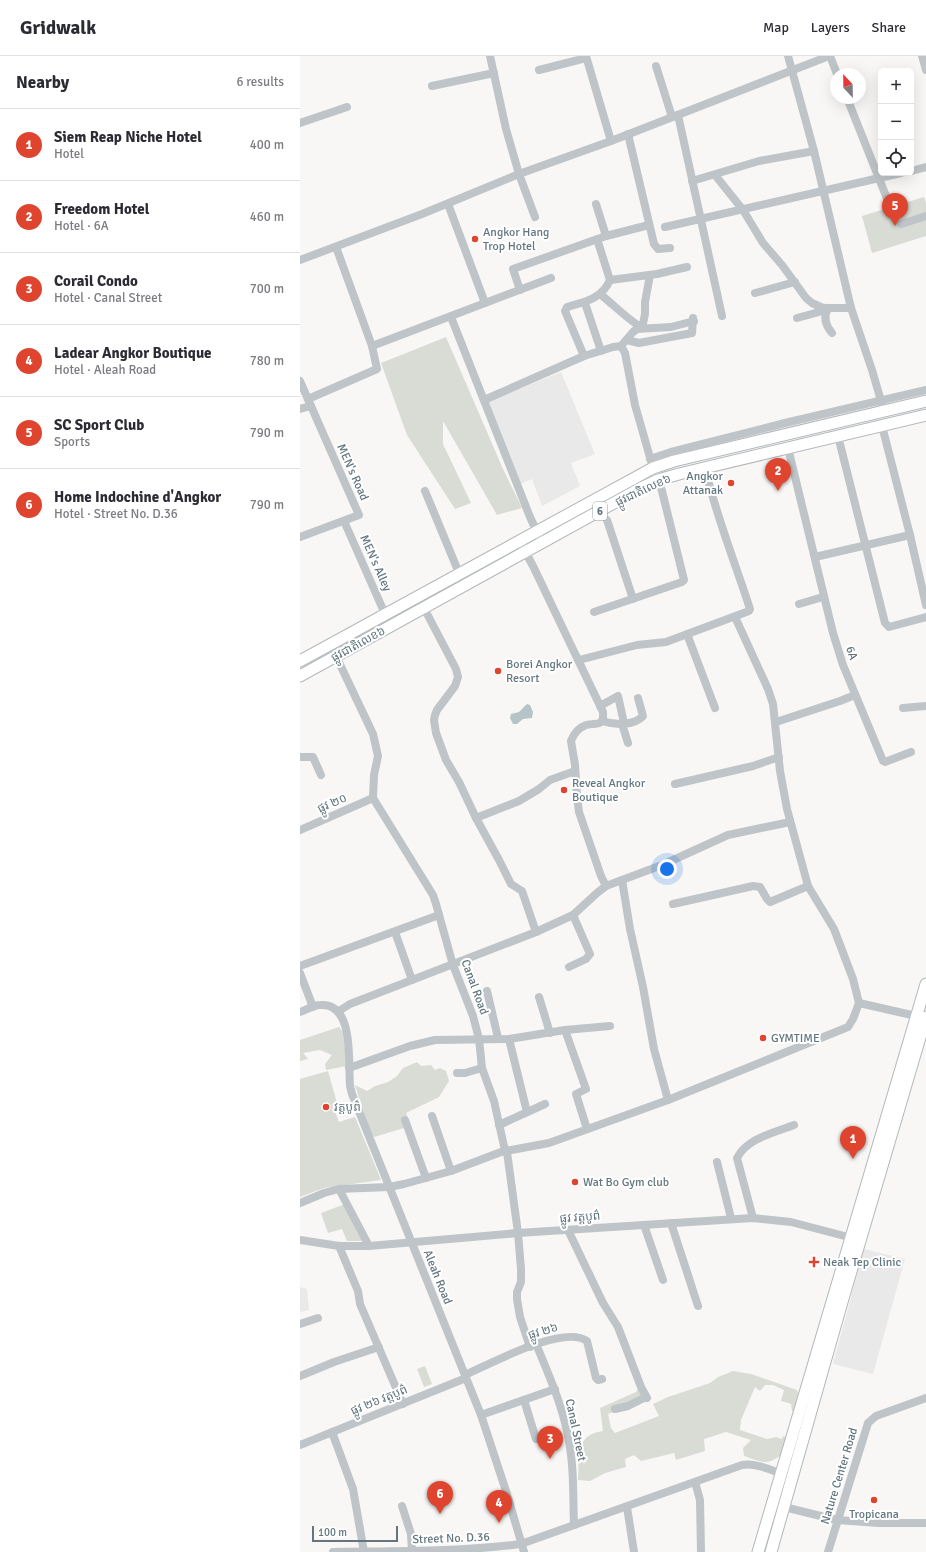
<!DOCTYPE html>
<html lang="en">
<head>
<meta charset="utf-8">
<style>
	body { margin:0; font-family:Signika,"Noto Sans Khmer",sans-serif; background:#f7f7f7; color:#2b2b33 }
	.controls { position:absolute; right:12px; top:12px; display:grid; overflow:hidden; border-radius:6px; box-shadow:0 4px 16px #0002 }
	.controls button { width:36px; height:36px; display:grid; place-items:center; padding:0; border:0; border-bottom:1px solid #e1e1e2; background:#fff; color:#2b2b33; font:20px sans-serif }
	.compass { position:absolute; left:530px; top:12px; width:36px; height:36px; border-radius:50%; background:#fff; box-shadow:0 4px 16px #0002; rotate:338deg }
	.scale { position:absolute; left:12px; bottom:10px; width:86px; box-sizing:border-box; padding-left:4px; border:2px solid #63767f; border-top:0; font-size:11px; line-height:14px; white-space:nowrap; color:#63767f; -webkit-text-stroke:3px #fff; paint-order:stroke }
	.you { position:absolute; left:367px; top:813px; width:14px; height:14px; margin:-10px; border:3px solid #fff; border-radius:50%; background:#1a73e8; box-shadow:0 0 0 6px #1a73e833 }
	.badge { display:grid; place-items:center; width:26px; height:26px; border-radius:50%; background:#df442e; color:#fff; font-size:13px; font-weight:700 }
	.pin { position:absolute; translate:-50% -33px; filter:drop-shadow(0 1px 2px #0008) }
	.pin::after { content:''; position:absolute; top:21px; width:14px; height:12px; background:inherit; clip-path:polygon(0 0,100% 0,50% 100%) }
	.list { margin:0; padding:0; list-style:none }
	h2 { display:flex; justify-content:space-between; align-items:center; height:52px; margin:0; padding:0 16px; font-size:17px }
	h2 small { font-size:13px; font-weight:400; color:#7c7c81 }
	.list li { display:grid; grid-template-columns:26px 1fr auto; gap:12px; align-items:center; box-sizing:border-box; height:72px; padding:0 16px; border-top:1px solid #e1e1e2 }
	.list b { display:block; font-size:15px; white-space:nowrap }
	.list p { margin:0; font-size:13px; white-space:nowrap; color:#7c7c81 }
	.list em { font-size:13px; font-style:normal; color:#7c7c81 }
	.icon { flex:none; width:22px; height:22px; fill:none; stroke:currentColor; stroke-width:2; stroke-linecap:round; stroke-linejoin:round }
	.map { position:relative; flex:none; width:626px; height:1496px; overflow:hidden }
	header { display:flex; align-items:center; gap:24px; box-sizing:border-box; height:56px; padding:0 20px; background:#fff; border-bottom:1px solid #e1e1e2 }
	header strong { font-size:19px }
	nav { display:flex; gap:22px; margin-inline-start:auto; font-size:14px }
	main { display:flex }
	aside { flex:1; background:#fff }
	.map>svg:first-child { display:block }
	.built { fill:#e8e9e8 }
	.green { fill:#d8dcd4 }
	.water { fill:#b5c4c6 }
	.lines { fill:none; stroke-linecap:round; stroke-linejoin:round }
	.major-casing { stroke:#b2b8bb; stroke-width:13 }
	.minor { stroke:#bec4c7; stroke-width:8 }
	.major { stroke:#fff; stroke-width:11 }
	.poi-dot { fill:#df442e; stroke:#fff; stroke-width:1.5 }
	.labels { text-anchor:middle; stroke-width:4; stroke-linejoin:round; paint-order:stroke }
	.shield { fill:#fff; stroke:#929fa5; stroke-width:1 }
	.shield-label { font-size:11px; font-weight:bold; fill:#63767f }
	.poi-label { font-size:12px; fill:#63767f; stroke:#fff; text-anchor:start }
	.street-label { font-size:12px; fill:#63767f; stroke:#fff }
</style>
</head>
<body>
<header>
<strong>Gridwalk</strong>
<nav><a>Map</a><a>Layers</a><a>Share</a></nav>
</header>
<main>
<aside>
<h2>Nearby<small>6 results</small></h2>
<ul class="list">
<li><span class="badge">1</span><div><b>Siem Reap Niche Hotel</b><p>Hotel</p></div><em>400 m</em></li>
<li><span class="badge">2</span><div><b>Freedom Hotel</b><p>Hotel · 6A</p></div><em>460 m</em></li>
<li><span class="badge">3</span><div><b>Corail Condo</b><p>Hotel · Canal Street</p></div><em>700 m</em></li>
<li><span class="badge">4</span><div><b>Ladear Angkor Boutique</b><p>Hotel · Aleah Road</p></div><em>780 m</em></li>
<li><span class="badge">5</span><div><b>SC Sport Club</b><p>Sports</p></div><em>790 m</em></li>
<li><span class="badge">6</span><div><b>Home Indochine d'Angkor</b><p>Hotel · Street No. D.36</p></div><em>790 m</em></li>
</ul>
</aside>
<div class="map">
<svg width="626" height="1496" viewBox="0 0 626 1496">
	<rect width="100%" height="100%" fill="#f8f7f5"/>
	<g class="built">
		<path d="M261,316L295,398L271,407L280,430L242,450L232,423L220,428L186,346Z"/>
		<path d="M564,1193L605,1203L573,1318L533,1308Z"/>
		<path d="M0,1231L7,1233L9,1254L0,1256Z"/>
	</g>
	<g class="green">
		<path d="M624,141L626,147V180L572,197L562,160Z"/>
		<path d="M146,281L203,413L222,452L197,459L143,365V388L171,447L155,453L107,379L81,307Z"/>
		<path d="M39,971L43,976L47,1010L26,1014L25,1008L32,999L20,994L3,997L8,1003L0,1005V984Z"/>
		<path d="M117,1006L121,1010L131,1009L135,1014L140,1012L146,1015L149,1025L139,1041L106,1057L111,1070L74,1081L68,1071L55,1029L67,1035L75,1030L88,1026L97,1020L103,1012Z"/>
		<path d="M28,1015L37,1047L33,1050L39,1066L55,1061L81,1124L24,1132L0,1141V1023Z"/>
		<path d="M45,1148L64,1182L61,1185H47L42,1173L28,1177L21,1157Z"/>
		<path d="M125,1310L132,1328L124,1331L117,1313Z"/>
		<path d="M433,1315L451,1318L497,1334L498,1337L494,1356L492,1355L491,1348L481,1345L484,1334L473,1329H465L460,1335L455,1331L441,1364L440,1374L467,1383L476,1381L482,1383L483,1380L491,1383L487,1396C481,1398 479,1401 473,1404C465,1409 453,1403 444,1400L443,1392L451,1384L426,1376L404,1383L405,1395L376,1404L374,1397L341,1405L334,1399L325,1403L326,1411L305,1417L290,1425L278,1424C280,1401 274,1379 303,1375L300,1352L336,1336L340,1330L346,1343L308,1358L311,1372L315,1377L359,1360L353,1348L368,1341L410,1327L418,1321Z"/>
	</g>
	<path class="water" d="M227,648L230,649L233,656L232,662L223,663L217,668H213L210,662L211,658L219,656Z"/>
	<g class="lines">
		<g class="major-casing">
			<g id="major">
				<path d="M0,605L353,412L374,405L626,345"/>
				<path d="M0,620L341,432L358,424L379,418L626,359"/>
				<path d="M458,1496L626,928"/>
				<path d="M471,1496L542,1246L626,961"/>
			</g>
		</g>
		<g class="minor">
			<path d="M190,0L206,73L219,118L235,161"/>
			<path d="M286,0L311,85"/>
			<path d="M488,0L514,95L551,252L572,314L584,355"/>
			<path d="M530,0L537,18"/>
			<path d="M622,0L626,14"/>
			<path d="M356,10L372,61"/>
			<path d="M239,14L286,2"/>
			<path d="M132,30L194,17"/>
			<path d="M547,42L590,150"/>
			<path d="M378,59L422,260"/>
			<path d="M0,67L47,51"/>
			<path d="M328,78L354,188L358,193L370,192"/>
			<path d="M611,115L626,111"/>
			<path d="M415,119L443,154L463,187L482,209L506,242L512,247L523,252H551"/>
			<path d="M392,125L459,105L514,95"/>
			<path d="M148,148L185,247"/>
			<path d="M296,148L306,180L349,169"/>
			<path d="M601,168L626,160"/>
			<path d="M365,171L601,117"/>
			<path d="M0,204L122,158L219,118L311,85L529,0"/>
			<path d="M310,224L357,218L387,211"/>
			<path d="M220,234L213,213L306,180"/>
			<path d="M455,237L495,226"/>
			<path d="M300,238C314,249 326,262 342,272L345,258V246L350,219"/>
			<path d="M285,247L301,295"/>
			<path d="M528,252C523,261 526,270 532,277"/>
			<path d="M151,261L230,461L242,487"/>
			<path d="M497,262L519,256L525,252"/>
			<path d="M327,284L339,287L392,277L393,262"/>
			<path d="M72,290L251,222"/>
			<path d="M284,300L265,255L267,251C284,246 302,243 310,224L297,183"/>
			<path d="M0,325L59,459L0,481"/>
			<path d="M8,343L77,313L72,290L36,191"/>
			<path d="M184,344L284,300L313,291L321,290L333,276L337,273L371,271L394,265"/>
			<path d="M0,353L11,350"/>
			<path d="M582,370L610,479L626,549"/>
			<path d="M538,380L585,567L589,571L626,561"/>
			<path d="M488,392L533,577L543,609L583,705L585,706L611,696"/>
			<path d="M350,403L371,396L485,367L626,334"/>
			<path d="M125,435L159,517"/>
			<path d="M307,464L333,543"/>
			<path d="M44,465L85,558"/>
			<path d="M219,484L233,510L303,656C304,672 296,666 286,669C278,672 274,677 271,685L275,709L277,741L279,756L301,820L306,830"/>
			<path d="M515,501L610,479"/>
			<path d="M499,548L523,541"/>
			<path d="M124,552L156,613L158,621L155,630L137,654L135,659L134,664L136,677L146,704L159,726L176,762L199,804L211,828L222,835L236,876"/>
			<path d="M294,556L382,526L384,524L362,435L353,412L335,349L325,297L321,290"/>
			<path d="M387,578L415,652"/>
			<path d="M36,600L73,678L78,700L74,719L73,742L133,839L136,848L153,909L173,960L179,983L182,1012L194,1045L204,1090L207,1096L218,1177L221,1213V1226L217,1236V1243L220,1261L230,1291"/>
			<path d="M279,604L337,589L366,586L449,555L450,553C435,506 416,460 405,412"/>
			<path d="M300,650L318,640L324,667"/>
			<path d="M603,652L626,650"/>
			<path d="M302,665C314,669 334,670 343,660L338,642"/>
			<path d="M476,666L540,645L555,639"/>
			<path d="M322,668L328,687"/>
			<path d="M0,701H13L21,719"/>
			<path d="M375,728L453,710L479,701"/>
			<path d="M176,762L219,745L239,733L250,724L275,715"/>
			<path d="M0,774L73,742"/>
			<path d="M322,824L330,873L343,931L354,993L368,1044"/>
			<path d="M373,848L453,830L460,831L467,843L470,846L508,830"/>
			<path d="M95,876L112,924"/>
			<path d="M0,910L139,859"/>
			<path d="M269,911L286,903L290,898L273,859"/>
			<path d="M0,917L13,951"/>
			<path d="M187,935L198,982"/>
			<path d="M239,941L250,977"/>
			<path d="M559,947L616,960"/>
			<path d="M39,955L50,948L236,876L273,859L297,837L306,830L362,809L428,779L490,766"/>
			<path d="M0,956C6,954 13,949 20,949C55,946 48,1007 50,1030L52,1038L181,1359L206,1435L224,1496"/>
			<path d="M265,974L286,1033L276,1038L287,1073"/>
			<path d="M209,983L227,1056"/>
			<path d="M49,1012L110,990L135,984L209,983L265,974L310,970"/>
			<path d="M157,1017H165L182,1012"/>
			<path d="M132,1060L151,1115"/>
			<path d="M105,1064L126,1122"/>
			<path d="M199,1069L245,1048"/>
			<path d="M417,1106L431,1162"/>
			<path d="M39,1133L69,1190"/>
			<path d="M0,1147L24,1137L39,1133L89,1131L104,1128L151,1115L201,1096L249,1087L368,1044L548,971L553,963L559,947L553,923L534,873L508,830L487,753L480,715L473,648L468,633L435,561"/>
			<path d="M453,1162L437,1102C447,1082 476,1076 494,1069"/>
			<path d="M371,1167L398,1250"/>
			<path d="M344,1169L363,1224"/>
			<path d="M268,1174L303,1247L318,1271L341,1331L347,1342"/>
			<path d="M0,1184L39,1190H69L218,1177L453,1162L491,1166L556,1183"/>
			<path d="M39,1190L58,1235L60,1248L103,1348"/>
			<path d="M0,1268L18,1262"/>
			<path d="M236,1288C251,1324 267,1360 271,1399C274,1422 273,1446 274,1469"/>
			<path d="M165,1319C190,1308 263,1268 287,1285L296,1322L298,1324L302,1323"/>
			<path d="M0,1320L34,1306L79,1291"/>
			<path d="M224,1344L236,1383"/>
			<path d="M315,1353L328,1350L346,1341"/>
			<path d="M181,1359L255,1333"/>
			<path d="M32,1376L53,1433L64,1496"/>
			<path d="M0,1389L166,1322"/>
			<path d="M395,1426L400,1444L401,1496"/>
			<path d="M102,1450L111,1478L112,1495"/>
			<path d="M327,1451L334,1496"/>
			<path d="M484,1451L537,1464L579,1467H626"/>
			<path d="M33,1496C95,1495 159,1496 221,1488L442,1409C456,1407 469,1413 482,1418"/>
			<path d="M528,1496L568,1367L576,1360L626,1342"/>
		</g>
		<use href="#major" class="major"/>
	</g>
	<g class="poi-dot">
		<circle cx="175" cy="183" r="4"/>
		<circle cx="431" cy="427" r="4"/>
		<circle cx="198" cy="615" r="4"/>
		<circle cx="264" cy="734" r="4"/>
		<circle cx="463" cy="982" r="4"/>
		<circle cx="26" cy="1051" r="4"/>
		<circle cx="275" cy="1126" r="4"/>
		<path d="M512 1200h4v4h4v4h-4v4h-4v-4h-4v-4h4z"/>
		<circle cx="574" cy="1444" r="4"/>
	</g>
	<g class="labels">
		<rect class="shield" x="293" y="446" width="14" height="18" rx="3"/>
		<g class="shield-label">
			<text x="300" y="459">6</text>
		</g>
		<g class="poi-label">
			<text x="183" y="180">Angkor Hang<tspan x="183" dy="14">Trop Hotel</tspan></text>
			<text x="423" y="424" text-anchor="end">Angkor<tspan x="423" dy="14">Attanak</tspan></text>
			<text x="206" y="612">Borei Angkor<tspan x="206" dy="14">Resort</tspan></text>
			<text x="272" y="731">Reveal Angkor<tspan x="272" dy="14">Boutique</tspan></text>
			<text x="471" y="986">GYMTIME</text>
			<text x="34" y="1055">វត្តបូព៌</text>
			<text x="283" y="1130">Wat Bo Gym club</text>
			<text x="523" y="1210">Neak Tep Clinic</text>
			<text x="574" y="1462" text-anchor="middle">Tropicana</text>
		</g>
		<g class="street-label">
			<text transform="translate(53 416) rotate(66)" y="4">MEN's Road</text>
			<text transform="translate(343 434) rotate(-25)" y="4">ផ្លូវជាតិលេខ៦</text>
			<text transform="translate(76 507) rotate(66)" y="4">MEN's Alley</text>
			<text transform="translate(58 588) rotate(-29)" y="4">ផ្លូវជាតិលេខ៦</text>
			<text transform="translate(552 597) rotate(72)" y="4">6A</text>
			<text transform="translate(32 747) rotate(-24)" y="4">ផ្លូវ ២០</text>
			<text transform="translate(175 931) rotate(70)" y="4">Canal Road</text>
			<text transform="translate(280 1161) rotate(-4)" y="4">ផ្លូវ វត្តបូព៌</text>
			<text transform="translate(138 1221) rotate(68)" y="4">Aleah Road</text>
			<text transform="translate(243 1275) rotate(-17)" y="4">ផ្លូវ ២៦</text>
			<text transform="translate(79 1344) rotate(-22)" y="4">ផ្លូវ ២៦ វត្តបូព៌</text>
			<text transform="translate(276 1374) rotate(78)" y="4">Canal Street</text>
			<text transform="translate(539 1420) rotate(-73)" y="4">Nature Center Road</text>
			<text transform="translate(151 1482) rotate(-2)" y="4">Street No. D.36</text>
		</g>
	</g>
</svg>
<div class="controls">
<button>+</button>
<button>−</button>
<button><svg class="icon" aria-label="locate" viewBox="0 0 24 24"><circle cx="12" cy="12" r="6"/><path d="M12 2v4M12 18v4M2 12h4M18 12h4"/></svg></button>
</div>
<svg class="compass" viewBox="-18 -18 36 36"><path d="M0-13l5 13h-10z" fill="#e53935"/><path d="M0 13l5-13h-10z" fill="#7c7c81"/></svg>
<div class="scale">100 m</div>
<div class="you"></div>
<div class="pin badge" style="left:553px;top:1103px">1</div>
<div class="pin badge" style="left:478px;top:435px">2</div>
<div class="pin badge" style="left:250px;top:1403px">3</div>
<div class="pin badge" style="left:199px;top:1467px">4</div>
<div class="pin badge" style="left:595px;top:170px">5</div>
<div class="pin badge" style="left:140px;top:1458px">6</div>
</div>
</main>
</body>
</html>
